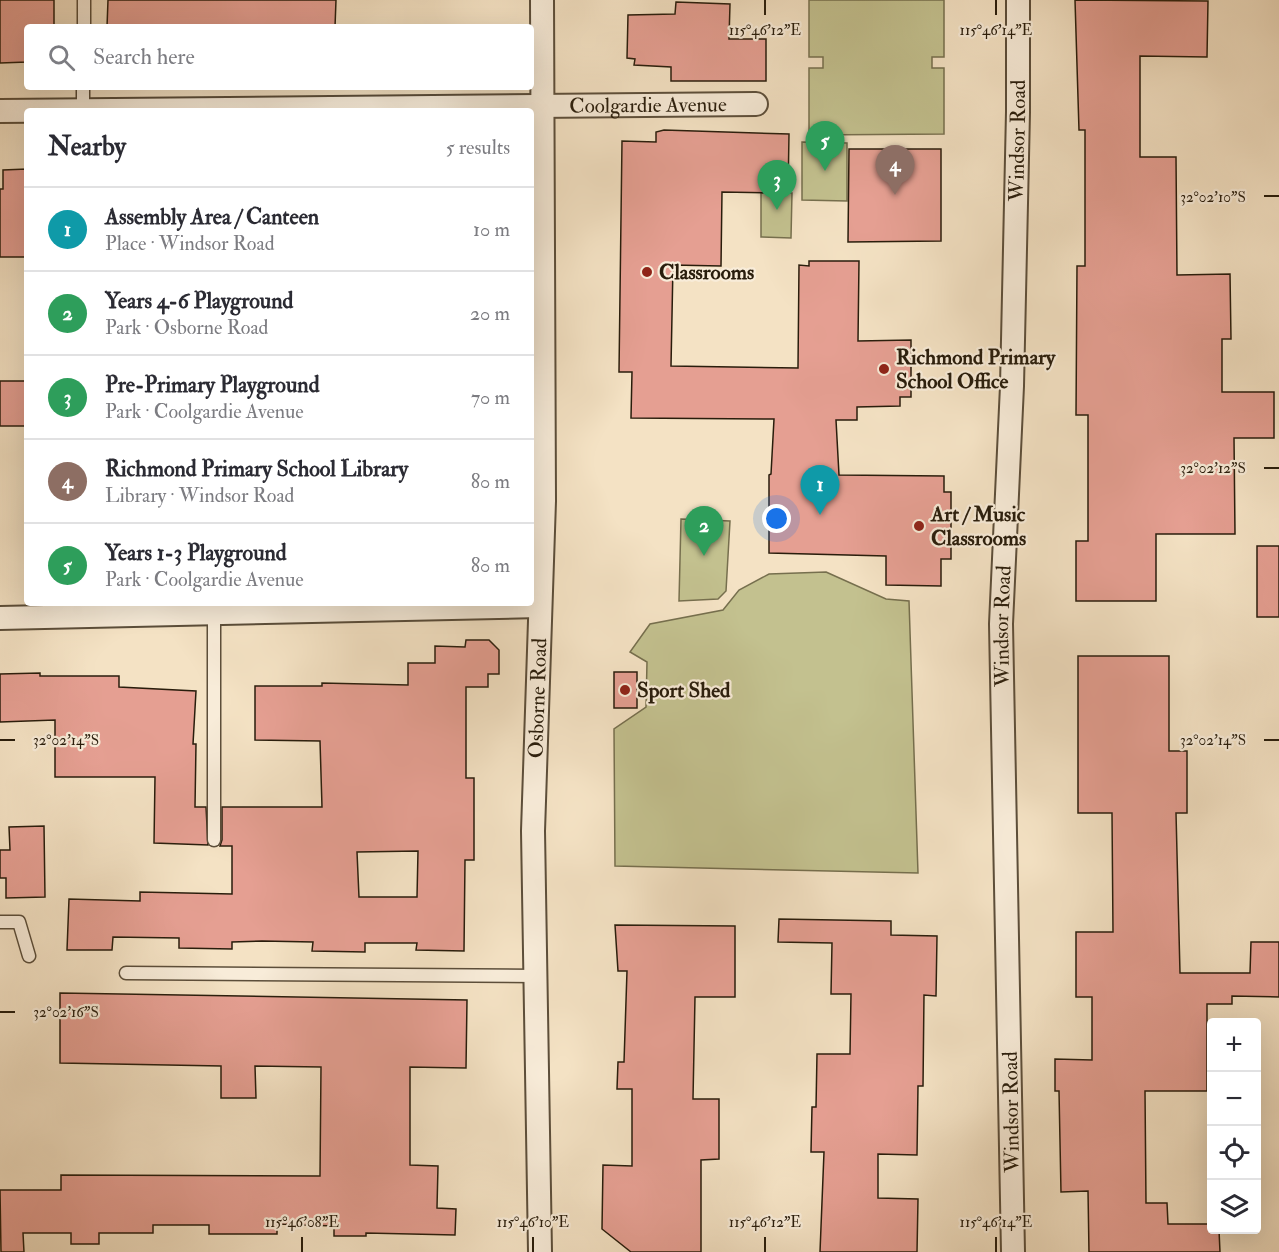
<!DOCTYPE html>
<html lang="en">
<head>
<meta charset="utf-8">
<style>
	body { margin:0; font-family:"IM FELL Double Pica",serif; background:#f7f7f7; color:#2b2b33 }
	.controls { position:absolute; right:18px; bottom:18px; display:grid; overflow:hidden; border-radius:6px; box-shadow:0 6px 24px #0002 }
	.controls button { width:54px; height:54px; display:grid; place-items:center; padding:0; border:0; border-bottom:2px solid #e1e1e2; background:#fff; color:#2b2b33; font:30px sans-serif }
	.you { position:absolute; left:777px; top:519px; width:21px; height:21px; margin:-15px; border:4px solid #fff; border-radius:50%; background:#1a73e8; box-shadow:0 0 0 9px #1a73e833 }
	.badge { display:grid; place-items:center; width:39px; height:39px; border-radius:50%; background:#7c3aed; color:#fff; font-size:20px; font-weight:700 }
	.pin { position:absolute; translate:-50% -50px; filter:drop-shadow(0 2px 3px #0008) }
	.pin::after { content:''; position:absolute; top:32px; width:21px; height:18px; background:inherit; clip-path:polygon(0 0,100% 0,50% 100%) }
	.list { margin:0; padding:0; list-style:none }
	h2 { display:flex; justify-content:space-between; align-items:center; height:78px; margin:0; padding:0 24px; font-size:26px }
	h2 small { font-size:20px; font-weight:400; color:#7c7c81 }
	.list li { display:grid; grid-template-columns:39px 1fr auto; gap:18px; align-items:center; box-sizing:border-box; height:84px; padding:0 24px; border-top:2px solid #e1e1e2 }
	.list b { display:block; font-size:22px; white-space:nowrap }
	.list p { margin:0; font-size:20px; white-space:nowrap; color:#7c7c81 }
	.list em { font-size:20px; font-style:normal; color:#7c7c81 }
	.icon { flex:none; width:33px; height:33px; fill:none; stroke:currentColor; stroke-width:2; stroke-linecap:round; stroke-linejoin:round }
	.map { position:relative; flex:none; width:1279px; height:1252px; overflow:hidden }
	.search { position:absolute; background:#fff; box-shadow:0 6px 24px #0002; left:24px; top:24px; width:510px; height:66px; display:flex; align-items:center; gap:15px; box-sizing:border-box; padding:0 21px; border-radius:6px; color:#7c7c81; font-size:22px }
	.panel { position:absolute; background:#fff; box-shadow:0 6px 24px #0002; left:24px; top:108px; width:510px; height:498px; border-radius:6px }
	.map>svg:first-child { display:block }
	.green { fill:#c3c18f; stroke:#766f4e; stroke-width:1.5 }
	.building { fill:#e59f92; stroke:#291d0c; stroke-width:1.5; fill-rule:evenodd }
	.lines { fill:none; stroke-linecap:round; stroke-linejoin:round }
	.lane-casing { stroke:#5c4e3a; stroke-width:15 }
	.street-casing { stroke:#5c4e3a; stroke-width:26 }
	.lane { stroke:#f8ecd9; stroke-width:12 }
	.street { stroke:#f8ecd9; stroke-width:22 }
	.ticks { fill:none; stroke:#291d0c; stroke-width:2 }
	.poi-dot { fill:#8f2418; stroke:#f8ecd9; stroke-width:2 }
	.labels { text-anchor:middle; stroke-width:4.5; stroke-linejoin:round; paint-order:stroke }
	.street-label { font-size:21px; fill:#291d0c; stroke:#f8ecd9 }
	.poi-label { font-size:21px; font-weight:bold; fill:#291d0c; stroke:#f8ecd9; text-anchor:start }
	.ticks-label { font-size:15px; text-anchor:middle; fill:#291d0c; stroke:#f8ecd9; stroke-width:4.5; stroke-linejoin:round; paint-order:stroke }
</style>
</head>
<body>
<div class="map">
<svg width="1279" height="1252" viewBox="0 0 1279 1252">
	<rect width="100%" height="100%" fill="#f4e2c4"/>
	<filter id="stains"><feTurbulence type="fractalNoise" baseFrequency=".00333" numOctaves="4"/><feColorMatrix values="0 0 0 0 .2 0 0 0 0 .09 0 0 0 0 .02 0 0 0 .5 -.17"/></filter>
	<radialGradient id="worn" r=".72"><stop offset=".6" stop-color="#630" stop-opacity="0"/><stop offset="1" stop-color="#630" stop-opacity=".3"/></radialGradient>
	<g class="green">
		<path d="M809,0H944V57H932V68H944V134L809,135V68H823V57H809Z"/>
		<path d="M802,142L847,143V201L802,200Z"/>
		<path d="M761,193H792L791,238L761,237Z"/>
		<path d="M681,519L730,521L726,591L718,599L679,601Z"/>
		<path d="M826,572L886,599L909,601L918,873L615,866L614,729L646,707L647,662L630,652L650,624L723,610L739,590L769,574Z"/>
	</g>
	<g class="building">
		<path d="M0,0H54V27H27V62L0,63Z"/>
		<path d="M108,0H336L335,27H107Z"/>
		<path d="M1075,0L1208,1L1207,57L1140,56V157H1176L1177,275L1230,274L1231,339H1222V392H1274V438H1234L1235,534H1156V601H1076V541H1088V415H1076L1077,266H1085V130H1079Z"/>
		<path d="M676,2L730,4L729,39H766V81H671V67L634,65L635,59L627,58L628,15L675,14Z"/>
		<path d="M664,130L789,134L788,193L722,192L721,266L673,265L671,366L798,368L799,265L809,266V261H859L858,341L911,340V397H900V406L857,407V420H836L839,475L944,476V492H951V559H941V586L886,585V556L769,553V475L771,474L774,419L631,418L632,372H619L622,141L656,142V132Z"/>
		<path d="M849,149H941V241L848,242Z"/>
		<path d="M27,169V257H0V189H3V170Z"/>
		<rect x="0" y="381" width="27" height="45"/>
		<rect x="1257" y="546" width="22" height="71"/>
		<path d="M466,640H489L499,650V674H488V687H466V778H474V860H465L464,951L416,950L417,943H365V952L312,951L313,942L262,941L232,942V949L179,948V938L113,937L112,950H67L69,899L140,901V892L232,894V846H220L222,840V807H322L320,741L255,740V686H322V683L408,685V663H435V646L465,647ZM418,851L417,897H359L357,852Z"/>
		<path d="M1078,656H1169V751H1187V813H1176L1180,973H1250L1251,942H1279V997L1232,996V1004H1207V1091H1145L1146,1203H1167L1168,1224H1212V1230H1219L1220,1252H1089L1088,1191L1061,1192L1059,1091H1055V1059L1092,1060V997H1076V932H1113L1112,813H1078Z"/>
		<rect x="614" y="672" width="23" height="36"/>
		<path d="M40,673V676H119V687L196,691L193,744H196L195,807H206L208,845L154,843L155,777H55V720L0,722V674Z"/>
		<path d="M44,826L45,897L6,898V878H0V850H10L9,827Z"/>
		<path d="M779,919L891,921V935L937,936L936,996L924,995L923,1086H918L917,1155L878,1154V1198L918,1199L917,1252H820L824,1152H811L812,1107H816L817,1054H850L851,994H831L832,943L778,942Z"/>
		<path d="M615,925L735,926V997H695L693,1099H719V1159L701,1160V1252H631L602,1229L603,1165L632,1166V1089H617L618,1062H624L627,971H618Z"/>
		<path d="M60,993L467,1000L466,1068L410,1067V1165L438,1166L437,1208L456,1209L455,1235L366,1233V1236H334V1226L277,1224V1234H209V1225H153V1233H99V1244H71V1233H23L24,1252H1L0,1190H61V1175L320,1176L321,1067L255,1066L256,1098H221V1066L60,1063Z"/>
	</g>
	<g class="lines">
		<g class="lane-casing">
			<g id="lane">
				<path d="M84,27V0"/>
				<path d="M83,110V87"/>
				<path d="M214,840V613"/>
				<path d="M0,922H19L29,956"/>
				<path d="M126,973L536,976"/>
			</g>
		</g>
		<g class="street-casing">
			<g id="street">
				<path id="s1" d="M0,111L756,104"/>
				<path d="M0,618L539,606"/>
				<path id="s2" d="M540,1252L533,831L544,501L542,0"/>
				<path id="s3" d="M1013,1252L1001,624L1012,386L1018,112V0"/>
			</g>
		</g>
		<use href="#lane" class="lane"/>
		<use href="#street" class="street"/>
	</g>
	<path class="ticks" d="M765,0V15M996,0V15M1264,196H1279M1264,468H1279M0,740H15M1264,740H1279M0,1012H15M302,1237V1252M533,1237V1252M765,1237V1252M996,1237V1252"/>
	<g class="poi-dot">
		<circle cx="647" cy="272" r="6"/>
		<circle cx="884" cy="369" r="6"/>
		<circle cx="919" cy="526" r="6"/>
		<circle cx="625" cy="690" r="6"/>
	</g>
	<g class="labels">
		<g class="street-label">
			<text dy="7" stroke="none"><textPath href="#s1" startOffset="648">Coolgardie Avenue</textPath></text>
			<text dy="7" stroke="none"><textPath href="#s3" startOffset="1112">Windsor Road</textPath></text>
			<text dy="7" stroke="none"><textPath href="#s3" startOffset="626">Windsor Road</textPath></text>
			<text dy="7" stroke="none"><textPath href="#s2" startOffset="554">Osborne Road</textPath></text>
			<text transform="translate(1011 1112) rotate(-91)" y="7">Windsor Road</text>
		</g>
		<g class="poi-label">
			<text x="659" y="279">Classrooms</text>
			<text x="896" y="364">Richmond Primary<tspan x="896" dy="24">School Office</tspan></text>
			<text x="931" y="521">Art / Music<tspan x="931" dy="24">Classrooms</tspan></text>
			<text x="637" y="697">Sport Shed</text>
		</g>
	</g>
	<g class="ticks-label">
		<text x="765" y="35">115°46'12"E</text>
		<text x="996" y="35">115°46'14"E</text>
		<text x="1213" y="202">32°02'10"S</text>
		<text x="1213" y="473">32°02'12"S</text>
		<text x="66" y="745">32°02'14"S</text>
		<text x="1213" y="745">32°02'14"S</text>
		<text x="66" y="1017">32°02'16"S</text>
		<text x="302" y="1227">115°46'08"E</text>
		<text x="533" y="1227">115°46'10"E</text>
		<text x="765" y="1227">115°46'12"E</text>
		<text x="996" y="1227">115°46'14"E</text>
	</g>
	<rect width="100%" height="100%" filter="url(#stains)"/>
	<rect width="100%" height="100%" fill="url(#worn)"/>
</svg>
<div class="controls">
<button>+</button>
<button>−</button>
<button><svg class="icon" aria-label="locate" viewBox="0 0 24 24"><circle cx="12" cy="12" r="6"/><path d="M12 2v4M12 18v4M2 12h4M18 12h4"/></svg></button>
<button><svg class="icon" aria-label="layers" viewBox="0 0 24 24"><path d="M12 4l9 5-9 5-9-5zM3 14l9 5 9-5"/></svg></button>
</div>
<div class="you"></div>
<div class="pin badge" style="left:820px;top:515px;background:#0f9aa8">1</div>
<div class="pin badge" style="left:704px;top:556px;background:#2e9e5b">2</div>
<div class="pin badge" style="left:777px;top:210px;background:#2e9e5b">3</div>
<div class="pin badge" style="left:895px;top:195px;background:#8d6e63">4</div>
<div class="pin badge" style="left:825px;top:171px;background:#2e9e5b">5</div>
<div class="search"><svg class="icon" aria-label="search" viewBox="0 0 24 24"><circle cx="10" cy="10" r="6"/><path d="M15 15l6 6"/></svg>Search here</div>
<section class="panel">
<h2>Nearby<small>5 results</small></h2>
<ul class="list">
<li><span class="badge" style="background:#0f9aa8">1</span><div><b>Assembly Area / Canteen</b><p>Place · Windsor Road</p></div><em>10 m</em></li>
<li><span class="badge" style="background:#2e9e5b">2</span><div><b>Years 4-6 Playground</b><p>Park · Osborne Road</p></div><em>20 m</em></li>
<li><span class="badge" style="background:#2e9e5b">3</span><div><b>Pre-Primary Playground</b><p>Park · Coolgardie Avenue</p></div><em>70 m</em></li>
<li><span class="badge" style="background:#8d6e63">4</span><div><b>Richmond Primary School Library</b><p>Library · Windsor Road</p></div><em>80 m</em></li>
<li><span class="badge" style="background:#2e9e5b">5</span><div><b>Years 1-3 Playground</b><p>Park · Coolgardie Avenue</p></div><em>80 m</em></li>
</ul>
</section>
</div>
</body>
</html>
